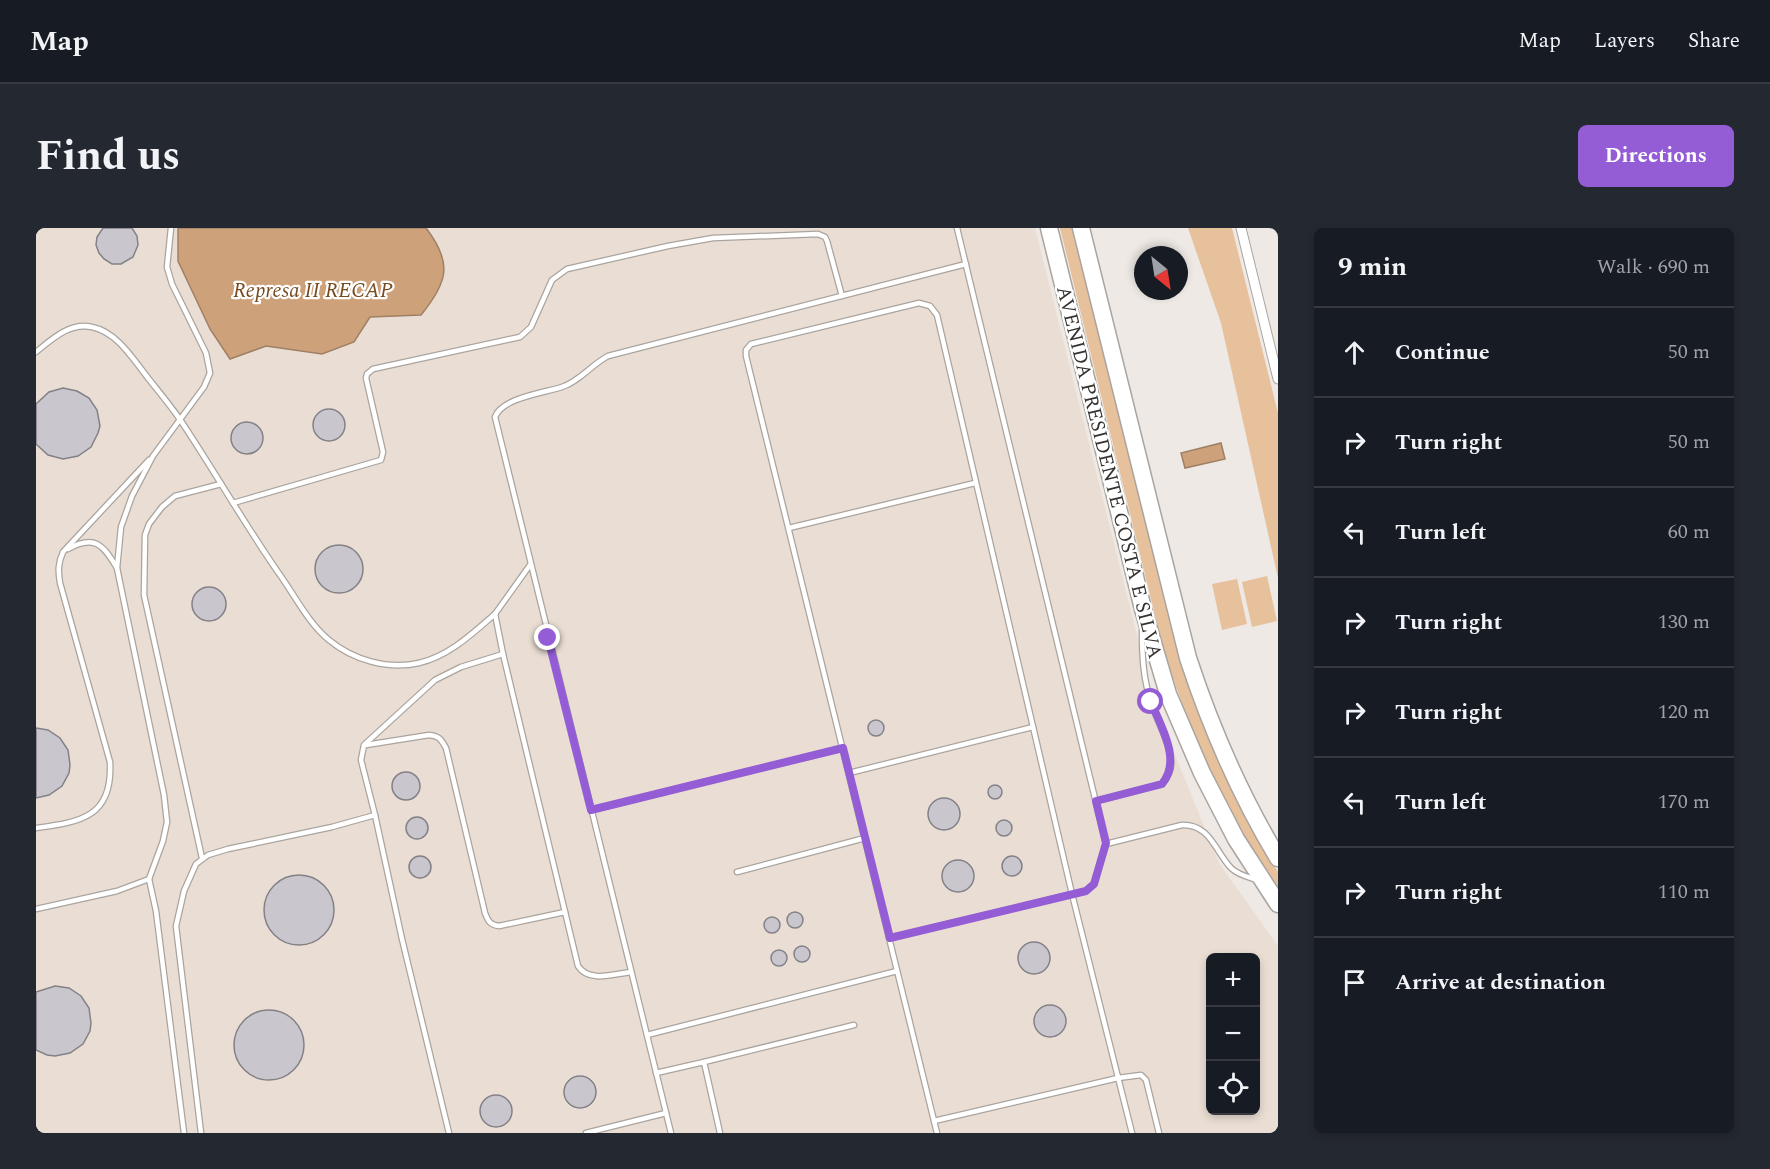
<!DOCTYPE html>
<html lang="en">
<head>
<meta charset="utf-8">
<style>
	body { margin:0; font-family:Spectral,serif; background:#242831; color:#f1f3f6 }
	.controls { position:absolute; right:18px; bottom:18px; display:grid; overflow:hidden; border-radius:9px; box-shadow:0 3px 9px #0003 }
	.controls button { width:54px; height:54px; display:grid; place-items:center; padding:0; border:0; border-bottom:2px solid #363941; background:#171b24; color:#f1f3f6; font:30px sans-serif }
	.compass { position:absolute; left:1098px; top:18px; width:54px; height:54px; border-radius:50%; background:#171b24; box-shadow:0 3px 9px #0003; rotate:150deg }
	.stop { position:absolute; width:18px; height:18px; margin:-14px; border:4px solid #945dd6; border-radius:50%; background:#fff }
	.stop.end { background:#945dd6; border-color:#fff; box-shadow:0 2px 6px #0008 }
	.list { margin:0; padding:0; list-style:none }
	h2 { display:flex; justify-content:space-between; align-items:center; height:78px; margin:0; padding:0 24px; font-size:26px }
	h2 small { font-size:20px; font-weight:400; color:#9ea1a6 }
	.list li { display:grid; grid-template-columns:39px 1fr auto; gap:18px; align-items:center; box-sizing:border-box; height:90px; padding:0 24px; border-top:2px solid #363941 }
	.list b { display:block; font-size:22px; white-space:nowrap }
	.list em { font-size:20px; font-style:normal; color:#9ea1a6 }
	.icon { flex:none; width:33px; height:33px; fill:none; stroke:currentColor; stroke-width:2; stroke-linecap:round; stroke-linejoin:round }
	.map { position:relative; flex:none; width:1242px; height:905px; overflow:hidden; border-radius:9px }
	header { display:flex; align-items:center; gap:36px; box-sizing:border-box; height:84px; padding:0 30px; background:#171b24; border-bottom:2px solid #363941 }
	header strong { font-size:28px }
	nav { display:flex; gap:33px; margin-inline-start:auto; font-size:21px }
	.intro { display:flex; align-items:center; justify-content:space-between; box-sizing:border-box; height:144px; padding:0 36px }
	h1 { margin:0; font-size:42px }
	.button { padding:15px 27px; border-radius:9px; background:#945dd6; color:#fff; font-size:21px; font-weight:700 }
	main { display:flex; gap:36px; padding:0 36px }
	aside { flex:1; background:#171b24; border-radius:9px; box-shadow:0 3px 9px #0003 }
	.map>svg:first-child { display:block }
	.built { fill:#eaded4; fill-rule:evenodd }
	.green { fill:#e7c09c }
	.water { fill:#cda17a; stroke:#9f8064; stroke-width:1.5 }
	.building { fill:#c9c7cd; stroke:#838187; stroke-width:1.5 }
	.lines { fill:none; stroke-linecap:round; stroke-linejoin:round }
	.lane-casing { stroke:#a9a49f; stroke-width:7 }
	.street-casing { stroke:#a9a49f; stroke-width:11 }
	.highway-casing { stroke:#a9a49f; stroke-width:19 }
	.lane { stroke:#fff; stroke-width:4.5 }
	.street { stroke:#fff; stroke-width:9 }
	.highway { stroke:#fff; stroke-width:16 }
	.route { stroke:#945dd6; stroke-width:8 }
	.labels { text-anchor:middle; stroke-width:4.5; stroke-linejoin:round; paint-order:stroke }
	.street-label { font-size:20px; fill:#353331; stroke:#fff }
	.water-label { font-size:21px; font-style:italic; fill:#764b1e; stroke:#fff }
</style>
</head>
<body>
<header>
<strong>Map</strong>
<nav><a>Map</a><a>Layers</a><a>Share</a></nav>
</header>
<div class="intro"><h1>Find us</h1><a class="button">Directions</a></div>
<main>
<div class="map">
<svg width="1242" height="905" viewBox="0 0 1242 905">
	<rect width="100%" height="100%" fill="#eee9e4"/>
	<path class="built" d="M0,0H999L1118,475L1183,635L1242,718V905H0ZM1174,730H1220V882H1174Z"/>
	<g class="green">
		<path d="M1024,0H1036L1135,398C1161,487 1193,566 1242,644V659C1222,630 1203,600 1187,569C1162,523 1145,473 1128,424Z"/>
		<path d="M1152,0H1196L1242,185V350L1185,95Z"/>
		<path d="M1231,348L1241,393L1216,399L1206,354Z"/>
		<path d="M1201,351L1211,396L1186,402L1176,356Z"/>
	</g>
	<g class="water">
		<path d="M142,0H390C417,35 412,54 385,87L334,89L318,114L286,126L230,118L194,131L174,101L142,33Z"/>
		<path d="M1185,215L1189,231L1149,240L1145,225Z"/>
	</g>
	<g class="building">
		<path d="M67,0H96L101,8L102,17L97,29L85,36H76L68,31L63,25L60,17L61,9Z"/>
		<path d="M27,160L41,163L53,170L61,182L64,198L62,205L55,219L42,228L27,231L12,227L0,216V176L13,164Z"/>
		<circle cx="293" cy="197" r="16"/>
		<circle cx="211" cy="210" r="16"/>
		<circle cx="303" cy="341" r="24"/>
		<circle cx="173" cy="376" r="17"/>
		<circle cx="840" cy="500" r="8"/>
		<path d="M0,500L12,502L24,510L32,522L34,537L33,545L26,558L13,567L0,570Z"/>
		<circle cx="370" cy="558" r="14"/>
		<circle cx="959" cy="564" r="7"/>
		<circle cx="908" cy="586" r="16"/>
		<circle cx="381" cy="600" r="11"/>
		<circle cx="968" cy="600" r="8"/>
		<circle cx="384" cy="639" r="11"/>
		<circle cx="976" cy="638" r="10"/>
		<circle cx="922" cy="648" r="16"/>
		<circle cx="263" cy="682" r="35"/>
		<circle cx="759" cy="692" r="8"/>
		<circle cx="736" cy="697" r="8"/>
		<circle cx="998" cy="730" r="16"/>
		<circle cx="766" cy="726" r="8"/>
		<circle cx="743" cy="730" r="8"/>
		<path d="M19,758L33,760L45,768L53,780L55,795L54,803L47,816L34,825L19,828L11,827L0,822V764Z"/>
		<circle cx="1014" cy="793" r="16"/>
		<circle cx="233" cy="817" r="35"/>
		<circle cx="544" cy="864" r="16"/>
		<circle cx="460" cy="883" r="16"/>
	</g>
	<g class="lines">
		<g class="lane-casing">
			<g id="lane">
				<path d="M135,0L131,39L136,56L170,125L174,145L168,159L117,228L96,268L85,299L81,340L128,567L131,594L127,613L113,651L120,683L148,905"/>
				<path d="M0,124C16,111 34,94 56,99C81,104 97,131 112,150C123,164 135,178 145,193C179,244 209,297 244,347C259,368 273,396 293,412C317,432 352,442 383,435C413,428 436,406 459,386"/>
				<path d="M197,275L345,232L347,224L330,150L331,146L337,141L484,109L495,99L516,52L531,41L632,18L677,10L782,6L789,9L791,13L806,68"/>
				<path d="M753,300L939,255"/>
				<path d="M32,321C59,306 67,317 81,340"/>
				<path d="M467,426L459,386L494,337"/>
				<path d="M330,517L393,507C403,508 405,511 410,520L449,685C452,693 454,697 463,698L529,684"/>
				<path d="M813,545L997,499"/>
				<path d="M1060,573L1126,556C1131,550 1136,543 1135,535C1134,515 1122,495 1116,477C1107,452 1106,427 1106,402"/>
				<path d="M555,582L807,520"/>
				<path d="M339,587L366,711L413,905"/>
				<path d="M0,600C45,594 77,589 74,534L24,355C22,343 22,335 27,324L113,232"/>
				<path d="M1070,616L1146,597C1174,596 1179,623 1195,640C1202,647 1212,649 1221,652"/>
				<path d="M166,630L108,367L109,307L113,296L126,279L139,268L185,256"/>
				<path d="M701,644L829,610"/>
				<path d="M0,681L81,663L113,651"/>
				<path d="M853,710L1050,663L1058,656L1070,616L921,0"/>
				<path d="M611,807L861,743"/>
				<path d="M668,834L818,797"/>
				<path d="M620,845L668,834L684,905"/>
				<path d="M898,893L1082,850L1105,847L1110,852L1123,905"/>
				<path d="M165,905L140,698L148,663L160,636L172,627L192,621L296,599L339,587L325,532L328,517L399,452L425,439L467,426L542,738C553,755 577,746 595,744"/>
				<path d="M550,905L630,885"/>
				<path d="M635,905L459,189C466,170 507,165 526,159C544,153 555,137 572,128L930,36"/>
				<path d="M901,905L710,128V122L715,116L883,75L894,78L901,87L1036,666L1096,905"/>
			</g>
		</g>
		<g class="street-casing">
			<path id="street" d="M1205,0L1242,151"/>
		</g>
		<g class="highway-casing">
			<g id="highway">
				<path d="M1013,0L1107,381L1132,466L1166,545L1200,611L1242,676"/>
				<path d="M1045,0L1152,430C1175,500 1204,567 1242,630"/>
			</g>
		</g>
		<use href="#lane" class="lane"/>
		<use href="#street" class="street"/>
		<use href="#highway" class="highway"/>
	</g>
	<g class="lines">
		<path class="route" d="M512,410L555,582L807,520L854,710L1050,663L1058,656L1070,615L1060,573L1126,556C1146,532 1125,499 1115,474"/>
	</g>
	<g class="labels">
		<g class="street-label">
			<text transform="translate(1074 244) rotate(76)" y="7">AVENIDA PRESIDENTE COSTA E SILVA</text>
		</g>
		<g class="water-label">
			<text x="277" y="69">Represa II RECAP</text>
		</g>
	</g>
</svg>
<div class="controls">
<button>+</button>
<button>−</button>
<button><svg class="icon" aria-label="locate" viewBox="0 0 24 24"><circle cx="12" cy="12" r="6"/><path d="M12 2v4M12 18v4M2 12h4M18 12h4"/></svg></button>
</div>
<svg class="compass" viewBox="-18 -18 36 36"><path d="M0-13l5 13h-10z" fill="#e53935"/><path d="M0 13l5-13h-10z" fill="#9ea1a6"/></svg>
<div class="stop" style="left:1115px;top:474px"></div>
<div class="stop end" style="left:512px;top:410px"></div>
</div>
<aside>
<h2>9 min<small>Walk · 690 m</small></h2>
<ul class="list">
<li><svg class="icon" aria-label="ahead" viewBox="0 0 24 24"><path d="M12 20V5M6 11l6-6 6 6"/></svg><div><b>Continue</b></div><em>50 m</em></li>
<li><svg class="icon" aria-label="right" viewBox="0 0 24 24"><path d="M7 20v-9h11M14 6l5 5-5 5"/></svg><div><b>Turn right</b></div><em>50 m</em></li>
<li><svg class="icon" aria-label="left" viewBox="0 0 24 24"><path d="M17 20v-9H6M10 6l-5 5 5 5"/></svg><div><b>Turn left</b></div><em>60 m</em></li>
<li><svg class="icon" aria-label="right" viewBox="0 0 24 24"><path d="M7 20v-9h11M14 6l5 5-5 5"/></svg><div><b>Turn right</b></div><em>130 m</em></li>
<li><svg class="icon" aria-label="right" viewBox="0 0 24 24"><path d="M7 20v-9h11M14 6l5 5-5 5"/></svg><div><b>Turn right</b></div><em>120 m</em></li>
<li><svg class="icon" aria-label="left" viewBox="0 0 24 24"><path d="M17 20v-9H6M10 6l-5 5 5 5"/></svg><div><b>Turn left</b></div><em>170 m</em></li>
<li><svg class="icon" aria-label="right" viewBox="0 0 24 24"><path d="M7 20v-9h11M14 6l5 5-5 5"/></svg><div><b>Turn right</b></div><em>110 m</em></li>
<li><svg class="icon" aria-label="arrive" viewBox="0 0 24 24"><path d="M6 21V4h12l-3 4 3 4H6"/></svg><div><b>Arrive at destination</b></div></li>
</ul>
</aside>
</main>
</body>
</html>
